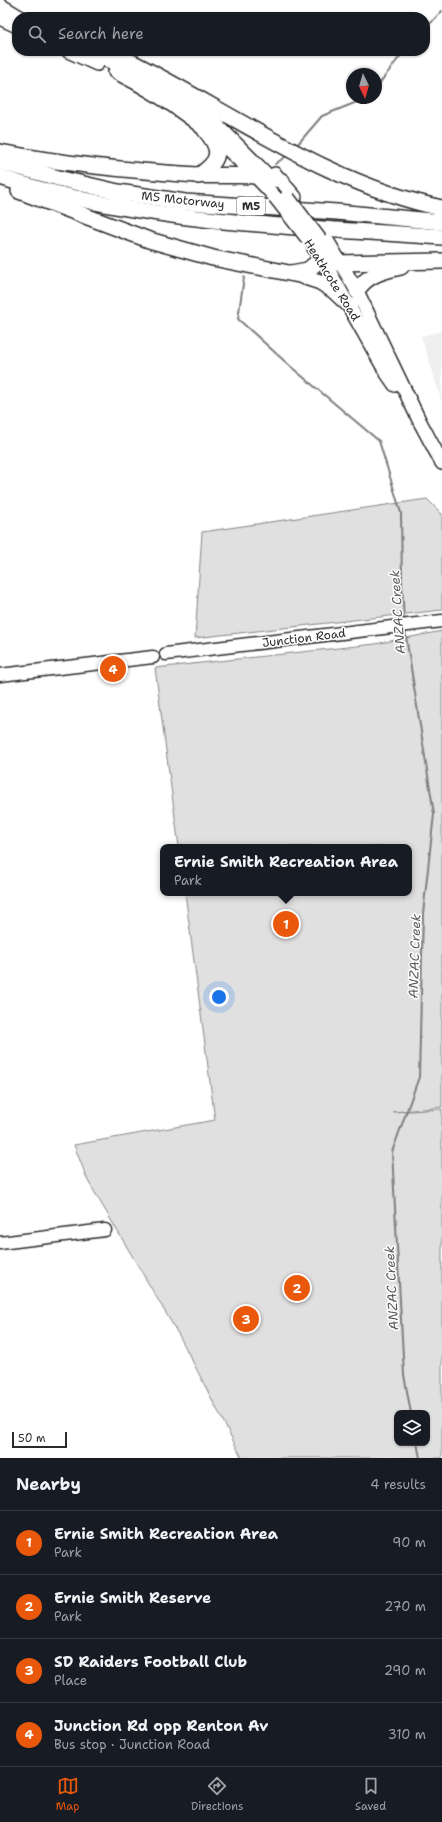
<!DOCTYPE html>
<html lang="en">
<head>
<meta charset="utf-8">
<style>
	body { margin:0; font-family:"Shantell Sans",sans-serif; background:#242831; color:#f1f3f6 }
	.controls { position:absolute; right:12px; bottom:12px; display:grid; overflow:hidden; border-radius:8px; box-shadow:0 1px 3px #0004 }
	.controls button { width:36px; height:36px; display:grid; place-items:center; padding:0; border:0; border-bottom:1px solid #363941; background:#171b24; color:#f1f3f6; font:20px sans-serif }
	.compass { position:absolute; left:346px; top:68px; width:36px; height:36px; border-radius:50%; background:#171b24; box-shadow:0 1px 3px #0004; rotate:175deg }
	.scale { position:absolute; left:12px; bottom:10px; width:55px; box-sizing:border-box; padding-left:4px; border:2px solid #2b2b2b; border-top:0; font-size:11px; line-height:14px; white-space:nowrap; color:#2b2b2b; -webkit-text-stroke:3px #fff; paint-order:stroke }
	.you { position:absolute; left:219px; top:997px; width:14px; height:14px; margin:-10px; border:3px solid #fff; border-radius:50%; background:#1a73e8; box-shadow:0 0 0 6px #1a73e833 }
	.badge { display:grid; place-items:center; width:26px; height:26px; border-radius:50%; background:#ea580c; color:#fff; font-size:13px; font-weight:700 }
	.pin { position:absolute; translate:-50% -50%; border:2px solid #fff; box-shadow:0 1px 4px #0006 }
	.popup { position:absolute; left:160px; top:844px; width:252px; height:52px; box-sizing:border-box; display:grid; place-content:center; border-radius:8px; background:#171b24; filter:drop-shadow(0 1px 3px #0005); font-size:13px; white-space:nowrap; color:#9ea1a6 }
	.popup b { font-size:15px; color:#f1f3f6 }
	.popup::after { content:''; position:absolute; left:50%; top:100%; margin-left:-8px; border:8px solid transparent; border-top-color:#171b24 }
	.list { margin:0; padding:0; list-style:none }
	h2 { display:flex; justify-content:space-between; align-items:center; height:52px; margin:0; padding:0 16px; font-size:17px }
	h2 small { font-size:13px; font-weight:400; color:#9ea1a6 }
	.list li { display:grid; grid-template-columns:26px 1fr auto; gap:12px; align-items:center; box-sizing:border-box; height:64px; padding:0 16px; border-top:1px solid #363941 }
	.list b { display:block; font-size:15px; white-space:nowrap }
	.list p { margin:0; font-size:13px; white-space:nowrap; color:#9ea1a6 }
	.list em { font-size:13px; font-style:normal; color:#9ea1a6 }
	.icon { flex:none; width:22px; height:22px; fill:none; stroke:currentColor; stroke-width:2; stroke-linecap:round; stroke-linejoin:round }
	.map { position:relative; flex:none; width:442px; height:1458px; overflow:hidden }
	.search { position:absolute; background:#171b24; box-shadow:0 1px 3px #0004; left:12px; right:12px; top:12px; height:44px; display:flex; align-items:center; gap:10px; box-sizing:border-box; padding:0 14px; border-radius:16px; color:#9ea1a6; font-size:15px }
	.sheet { height:308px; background:#171b24 }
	nav { display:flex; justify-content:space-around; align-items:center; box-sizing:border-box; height:56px; border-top:1px solid #363941; background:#171b24; font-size:11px; color:#9ea1a6 }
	nav a { display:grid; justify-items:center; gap:2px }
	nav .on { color:#ea580c }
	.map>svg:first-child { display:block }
	.built { fill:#efefef }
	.green { fill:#e0e0e0; stroke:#868686; fill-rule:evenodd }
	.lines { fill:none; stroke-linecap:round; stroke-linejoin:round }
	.stream { stroke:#7e7e7e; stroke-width:2 }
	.secondary-casing { stroke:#2b2b2b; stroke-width:15 }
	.primary-casing { stroke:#2b2b2b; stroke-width:16 }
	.highway-casing { stroke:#2b2b2b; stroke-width:18 }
	.secondary { stroke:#fff; stroke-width:12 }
	.primary { stroke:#fff; stroke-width:13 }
	.highway { stroke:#fff; stroke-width:15 }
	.primary-bridge-casing { stroke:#2b2b2b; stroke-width:16; stroke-linecap:butt }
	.highway-bridge-casing { stroke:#2b2b2b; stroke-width:18; stroke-linecap:butt }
	.primary-bridge { stroke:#fff; stroke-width:13 }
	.highway-bridge { stroke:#fff; stroke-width:15 }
	.labels { text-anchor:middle; stroke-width:3; stroke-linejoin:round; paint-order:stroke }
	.shield { fill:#fff; stroke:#6b6b6b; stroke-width:1 }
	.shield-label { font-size:11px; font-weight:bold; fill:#2b2b2b }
	.street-label { font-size:12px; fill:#2b2b2b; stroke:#fff }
	.water-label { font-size:13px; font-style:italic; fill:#5c5c5c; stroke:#fff }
</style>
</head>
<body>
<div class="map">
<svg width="442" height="1458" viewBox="0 0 442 1458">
	<rect width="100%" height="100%" fill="#fff"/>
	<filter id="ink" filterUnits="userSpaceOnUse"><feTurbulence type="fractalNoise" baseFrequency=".025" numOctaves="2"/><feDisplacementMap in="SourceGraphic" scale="8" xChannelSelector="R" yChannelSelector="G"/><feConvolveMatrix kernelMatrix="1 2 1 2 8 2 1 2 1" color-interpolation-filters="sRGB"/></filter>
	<g filter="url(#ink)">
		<path class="built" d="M442,331V402L421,336Z"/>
		<g class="green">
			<path d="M427,499L442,514V610L195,638L202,532Z"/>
			<path d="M442,631V1107L393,1112L442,1109V1458H242L180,1337L88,1181L74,1145L215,1120L185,893H409V847H179L155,668L375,644ZM397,1413H427V1443H397Z"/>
		</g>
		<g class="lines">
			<g class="stream">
				<path d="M425,29L442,11"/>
				<path d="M376,88L404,51"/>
				<path d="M297,145L322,116L367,98"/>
				<path d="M275,164L288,155"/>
				<path d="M244,277L238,319L290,366L379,441L401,513L402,583L404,622"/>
				<path d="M405,630L434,814L423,914L419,1077L392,1152L404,1375L411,1413"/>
				<path d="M417,1443L420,1458"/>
			</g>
			<g class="secondary-casing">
				<g id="secondary">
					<path d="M166,654L442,621"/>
					<path d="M0,675L153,657"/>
					<path d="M0,1243L105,1230"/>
				</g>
			</g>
			<g class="primary-casing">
				<g id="primary">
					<path d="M0,5L20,17"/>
					<path d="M0,18L17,26"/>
					<path d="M68,51L97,64"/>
					<path d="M88,51L166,89L215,122"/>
					<path d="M115,72C175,101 230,147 275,197"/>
					<path d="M275,174L295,197"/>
					<path d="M328,242L357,291L419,420L442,463"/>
					<path d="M319,253L386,372L395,385"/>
				</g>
			</g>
			<g class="highway-casing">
				<g id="highway">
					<path d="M109,51C220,103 320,183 442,208"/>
					<path d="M207,116L271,180"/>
					<path d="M0,152C64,164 132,171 197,175C224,177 256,172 282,181"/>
					<path d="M0,162L62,179L118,192L185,202L337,212L442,222"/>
					<path d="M198,176C220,161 223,151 205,130"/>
					<path d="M0,177C139,224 297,226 442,237"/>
					<path d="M19,191L149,240L213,258L299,275L320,282L334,291L350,306"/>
					<path d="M315,248L322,256L335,263L442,261"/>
					<path d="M291,273L308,270L322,258L321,247"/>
					<path d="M357,291C366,275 383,271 401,267"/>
				</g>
			</g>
			<use href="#secondary" class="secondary"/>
			<use href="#primary" class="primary"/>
			<use href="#highway" class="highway"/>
			<g class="primary-bridge-casing">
				<path id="primary-bridge" d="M275,197L308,239"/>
			</g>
			<g class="highway-bridge-casing">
				<path id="highway-bridge" d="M287,198L319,240"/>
			</g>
			<use href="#primary-bridge" class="primary-bridge"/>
			<use href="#highway-bridge" class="highway-bridge"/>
		</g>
	</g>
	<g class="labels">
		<rect class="shield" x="237" y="197" width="28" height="18" rx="3"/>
		<g class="shield-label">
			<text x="251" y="210">M5</text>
		</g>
		<g class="street-label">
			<text transform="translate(183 200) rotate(6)" y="4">M5 Motorway</text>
			<text transform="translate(332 280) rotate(58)" y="4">Heathcote Road</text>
			<text transform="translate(304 638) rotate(-7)" y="4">Junction Road</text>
		</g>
		<g class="water-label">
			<text transform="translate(397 612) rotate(-94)" y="5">ANZAC Creek</text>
			<text transform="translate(414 956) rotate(-88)" y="5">ANZAC Creek</text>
			<text transform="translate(391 1288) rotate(-93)" y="5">ANZAC Creek</text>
		</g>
	</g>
</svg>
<div class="controls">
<button><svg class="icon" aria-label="layers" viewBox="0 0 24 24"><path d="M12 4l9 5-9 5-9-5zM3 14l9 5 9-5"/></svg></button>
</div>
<svg class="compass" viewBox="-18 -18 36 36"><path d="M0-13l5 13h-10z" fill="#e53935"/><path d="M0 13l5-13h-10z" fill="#9ea1a6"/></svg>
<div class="scale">50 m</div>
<div class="you"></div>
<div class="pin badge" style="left:286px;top:924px">1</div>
<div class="popup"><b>Ernie Smith Recreation Area</b>Park</div>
<div class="pin badge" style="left:297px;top:1288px">2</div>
<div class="pin badge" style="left:246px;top:1319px">3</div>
<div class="pin badge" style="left:113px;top:669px">4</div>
<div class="search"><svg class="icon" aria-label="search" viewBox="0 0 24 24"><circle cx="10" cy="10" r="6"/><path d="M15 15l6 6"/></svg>Search here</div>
</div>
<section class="sheet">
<h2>Nearby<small>4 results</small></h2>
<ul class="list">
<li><span class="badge">1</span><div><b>Ernie Smith Recreation Area</b><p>Park</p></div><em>90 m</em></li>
<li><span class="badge">2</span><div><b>Ernie Smith Reserve</b><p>Park</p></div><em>270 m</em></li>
<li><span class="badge">3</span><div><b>SD Raiders Football Club</b><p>Place</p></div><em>290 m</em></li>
<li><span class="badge">4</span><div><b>Junction Rd opp Renton Av</b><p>Bus stop · Junction Road</p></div><em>310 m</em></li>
</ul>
</section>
<nav>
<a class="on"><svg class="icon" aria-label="map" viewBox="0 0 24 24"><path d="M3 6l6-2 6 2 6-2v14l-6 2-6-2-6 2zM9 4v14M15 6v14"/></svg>Map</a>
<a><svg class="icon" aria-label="directions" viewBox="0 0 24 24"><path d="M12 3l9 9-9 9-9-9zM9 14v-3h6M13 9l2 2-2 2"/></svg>Directions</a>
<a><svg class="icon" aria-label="saved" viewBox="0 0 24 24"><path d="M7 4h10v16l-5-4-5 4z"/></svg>Saved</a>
</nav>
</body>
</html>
